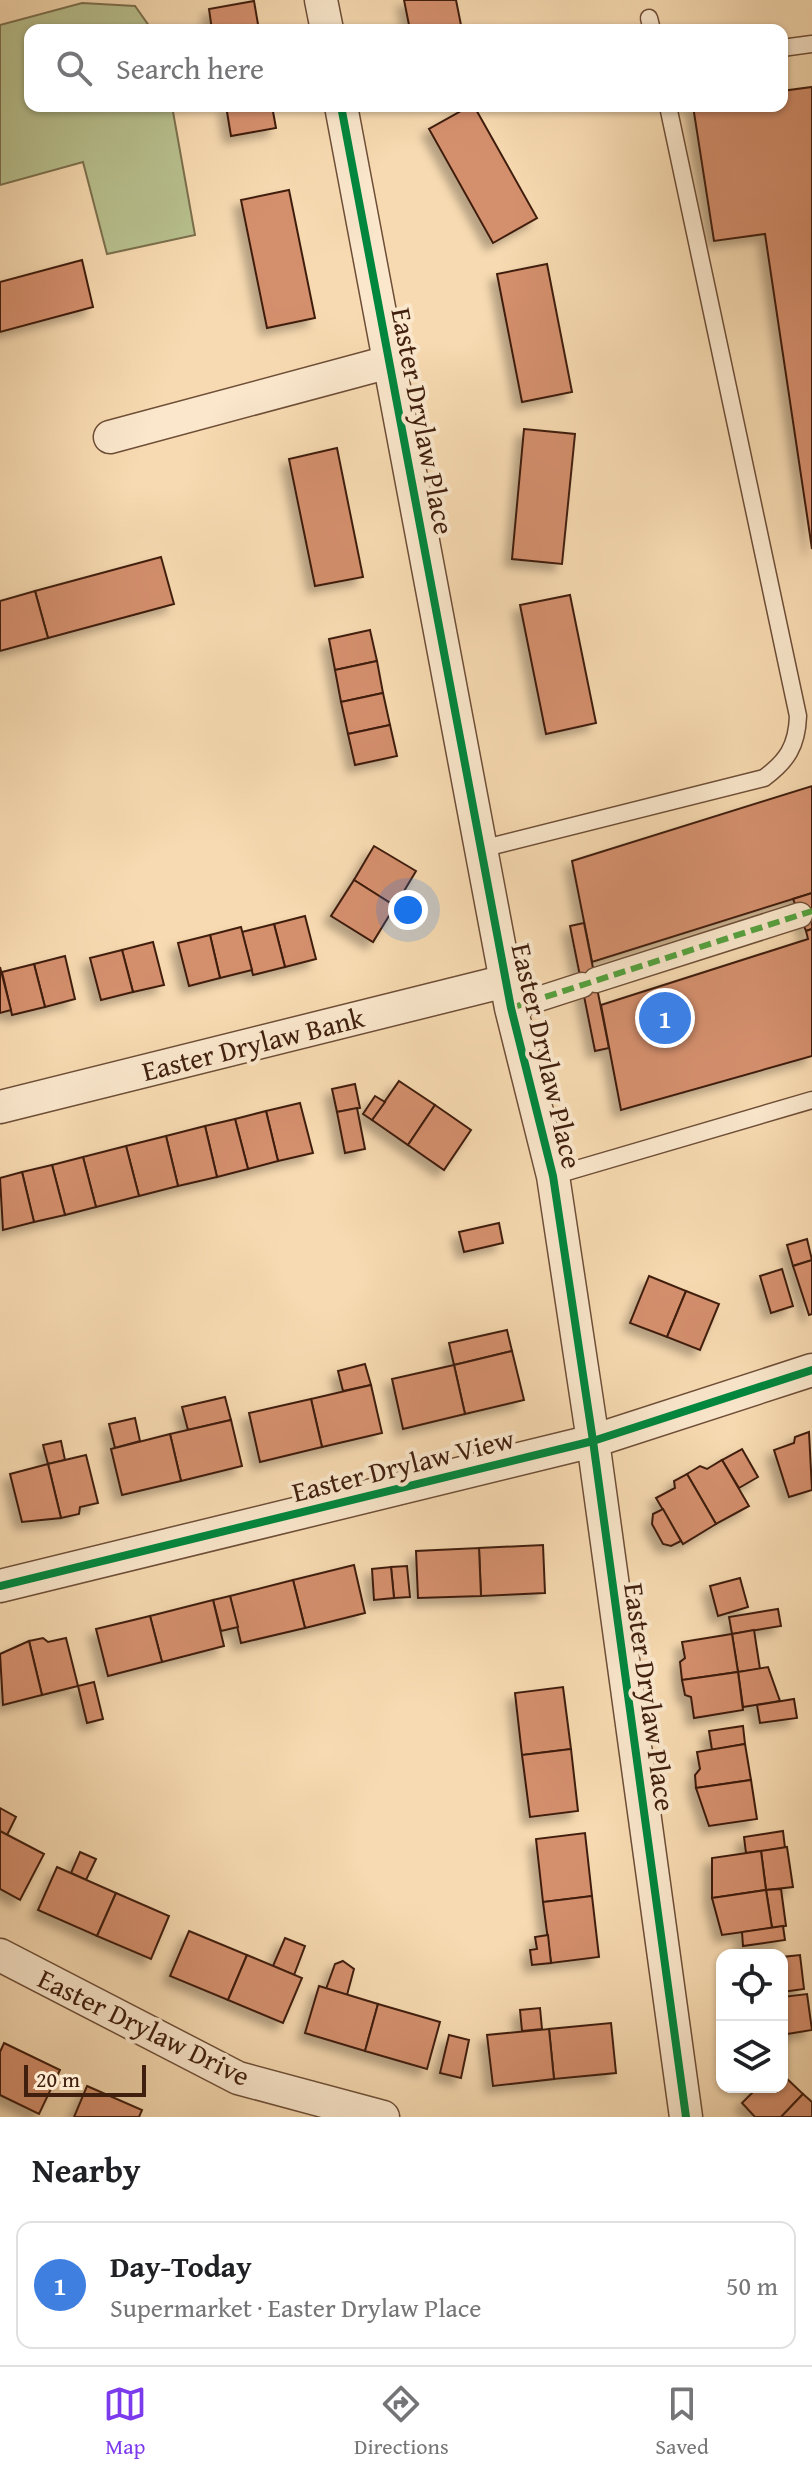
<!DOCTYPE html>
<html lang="en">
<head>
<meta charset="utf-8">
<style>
	body { margin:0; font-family:"Gentium Book Plus",serif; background:#f6f6f6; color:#202124 }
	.controls { position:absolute; right:24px; bottom:24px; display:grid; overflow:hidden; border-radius:16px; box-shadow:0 2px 6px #0004 }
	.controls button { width:72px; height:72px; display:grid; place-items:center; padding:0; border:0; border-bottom:2px solid #e0e0e0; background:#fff; color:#202124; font:40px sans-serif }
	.scale { position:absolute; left:24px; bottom:20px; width:122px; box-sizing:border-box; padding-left:8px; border:4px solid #401f0e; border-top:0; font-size:22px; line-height:28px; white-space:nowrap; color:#401f0e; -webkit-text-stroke:6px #fae7cc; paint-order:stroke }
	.you { position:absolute; left:408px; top:910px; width:28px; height:28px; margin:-20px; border:6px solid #fff; border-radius:50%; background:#1a73e8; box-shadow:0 0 0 12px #1a73e833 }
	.badge { display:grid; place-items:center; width:52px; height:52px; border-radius:50%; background:#7c3aed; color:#fff; font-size:26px; font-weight:700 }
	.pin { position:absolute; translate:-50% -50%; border:4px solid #fff; box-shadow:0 2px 8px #0006 }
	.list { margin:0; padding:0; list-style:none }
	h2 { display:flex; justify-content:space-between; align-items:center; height:104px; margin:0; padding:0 32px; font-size:34px }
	h2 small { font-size:26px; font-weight:400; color:#757577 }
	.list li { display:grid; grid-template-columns:52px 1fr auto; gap:24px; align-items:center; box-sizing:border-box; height:128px; margin:0 16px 16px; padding:0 16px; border:2px solid #e0e0e0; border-radius:16px }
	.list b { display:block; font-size:30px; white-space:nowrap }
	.list p { margin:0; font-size:26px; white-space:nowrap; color:#757577 }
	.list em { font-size:26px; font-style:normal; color:#757577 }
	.icon { flex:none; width:44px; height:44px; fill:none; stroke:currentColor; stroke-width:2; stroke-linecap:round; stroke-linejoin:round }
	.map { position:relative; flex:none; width:812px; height:2117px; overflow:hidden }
	.search { position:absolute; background:#fff; box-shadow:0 2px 6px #0004; left:24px; right:24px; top:24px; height:88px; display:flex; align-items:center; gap:20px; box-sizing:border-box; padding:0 28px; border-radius:16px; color:#757577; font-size:30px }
	.sheet { height:248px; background:#fff }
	nav { display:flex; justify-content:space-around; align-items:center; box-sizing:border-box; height:112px; border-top:2px solid #e0e0e0; background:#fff; font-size:22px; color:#757577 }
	nav a { display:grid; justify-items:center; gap:4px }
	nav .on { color:#7c3aed }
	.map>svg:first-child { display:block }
	.green { fill:#b8c18f; stroke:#7c704e; stroke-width:2 }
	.building { fill:#d48f6d; stroke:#401f0e; stroke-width:2; filter:url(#shadow) }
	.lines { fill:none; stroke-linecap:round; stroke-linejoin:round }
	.service-casing { stroke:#6e4e37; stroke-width:19 }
	.pedestrian-casing { stroke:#6e4e37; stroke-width:27 }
	.minor-casing { stroke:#6e4e37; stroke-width:35 }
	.service { stroke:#fae7cc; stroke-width:16 }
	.pedestrian { stroke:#fae7cc; stroke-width:24 }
	.minor { stroke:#fae7cc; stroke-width:32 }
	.quiet { stroke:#54a23e; stroke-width:6; stroke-dasharray:12 6; stroke-linecap:butt }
	.cycleway-casing { stroke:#fae7cc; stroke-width:13 }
	.cycleway { stroke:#00873e; stroke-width:8 }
	.labels { text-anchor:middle; stroke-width:8; stroke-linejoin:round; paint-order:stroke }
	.street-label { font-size:28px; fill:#401f0e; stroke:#fae7cc }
</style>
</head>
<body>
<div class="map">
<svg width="812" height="2117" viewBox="0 0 812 2117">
	<defs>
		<filter id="shadow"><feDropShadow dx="-7" dy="7" stdDeviation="4" flood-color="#0004"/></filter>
	</defs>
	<rect width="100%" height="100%" fill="#f7dab1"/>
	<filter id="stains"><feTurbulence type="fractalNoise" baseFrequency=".0025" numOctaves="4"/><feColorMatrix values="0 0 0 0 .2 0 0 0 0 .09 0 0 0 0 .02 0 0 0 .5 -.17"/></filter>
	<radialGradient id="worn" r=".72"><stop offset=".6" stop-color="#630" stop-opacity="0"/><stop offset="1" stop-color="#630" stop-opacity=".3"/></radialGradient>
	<path class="green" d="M82,3L135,6L152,30H30V106H172L195,235L107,254L83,162L0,185V25Z"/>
	<g class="building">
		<path d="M404,0H456L462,30H410Z"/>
		<path d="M254,1L259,30H212L209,9Z"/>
		<path d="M812,87V549L765,234L714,241L693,106H782V91Z"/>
		<path d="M226,106H272L276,128L231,136Z"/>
		<path d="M470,106H474L537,218L493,243L429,129Z"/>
		<path d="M289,190L315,318L267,328L241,200Z"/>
		<path d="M82,260L93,307L0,332V282Z"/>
		<path d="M547,264L572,392L522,402L497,274Z"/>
		<path d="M524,429L575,434L562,564L512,559Z"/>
		<path d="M337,448L363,577L315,586L289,459Z"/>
		<path d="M161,557L174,604L48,638L35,591Z"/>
		<path d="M35,591L48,638L0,651V601Z"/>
		<path d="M570,595L596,723L546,734L520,605Z"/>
		<path d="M370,630L377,661L335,670L329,639Z"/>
		<path d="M377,661L383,693L341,702L335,670Z"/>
		<path d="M383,693L390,725L348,734L341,702Z"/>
		<path d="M390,725L397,756L355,765L348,734Z"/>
		<path d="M812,786V893L592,962L572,861Z"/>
		<path d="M374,846L416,871L395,906L354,880Z"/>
		<path d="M354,880L395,906L373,942L331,916Z"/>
		<path d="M812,893V929L806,931L793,899Z"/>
		<path d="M305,916L316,959L285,967L274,924Z"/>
		<path d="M584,923L609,1048L595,1051L570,926Z"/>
		<path d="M274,924L285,967L253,975L242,932Z"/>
		<path d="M241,927L252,970L220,978L210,935Z"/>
		<path d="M812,929V1056L621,1110L601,1005L808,939L806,931Z"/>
		<path d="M210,935L220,978L189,986L178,943Z"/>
		<path d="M153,942L164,985L133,992L122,950Z"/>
		<path d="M122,950L133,992L101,1000L90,958Z"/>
		<path d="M65,956L75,999L45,1007L34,964Z"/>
		<path d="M34,964L45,1007L12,1015L2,972Z"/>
		<path d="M0,967L11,1010L0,1013Z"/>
		<path d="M399,1081L435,1105L408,1145L372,1120Z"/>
		<path d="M355,1084L360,1108L337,1112L332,1089Z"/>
		<path d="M375,1096L385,1102L372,1120L363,1114Z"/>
		<path d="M300,1103L313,1153L278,1161L266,1111Z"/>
		<path d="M435,1105L471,1130L444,1170L408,1145Z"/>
		<path d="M357,1108L365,1149L345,1153L337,1112Z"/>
		<path d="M266,1111L278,1161L248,1169L235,1119Z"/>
		<path d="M235,1119L248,1169L217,1177L205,1126Z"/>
		<path d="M205,1126L217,1177L178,1186L166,1136Z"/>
		<path d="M166,1136L178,1186L139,1196L126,1146Z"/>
		<path d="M126,1146L139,1196L96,1207L83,1157Z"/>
		<path d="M83,1157L96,1207L65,1215L52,1165Z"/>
		<path d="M52,1165L65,1215L34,1222L22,1172Z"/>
		<path d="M22,1172L34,1222L3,1230L0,1178Z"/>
		<path d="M499,1223L503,1243L464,1252L459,1232Z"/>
		<path d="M807,1239L812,1260L793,1266L787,1245Z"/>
		<path d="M812,1260V1314L809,1315L793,1266Z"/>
		<path d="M782,1269L793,1306L771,1313L760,1276Z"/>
		<path d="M649,1276L686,1291L667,1337L630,1323Z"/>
		<path d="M686,1291L719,1304L700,1350L667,1337Z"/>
		<path d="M507,1330L512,1351L454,1365L449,1343Z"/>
		<path d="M512,1351L524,1400L465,1414L454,1365Z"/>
		<path d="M365,1364L371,1385L343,1391L338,1371Z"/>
		<path d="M454,1365L465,1414L403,1429L392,1379Z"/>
		<path d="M371,1385L382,1433L322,1447L311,1399Z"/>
		<path d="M225,1397L231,1420L188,1430L182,1407Z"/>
		<path d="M311,1399L322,1447L260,1462L249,1413Z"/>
		<path d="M135,1418L140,1441L115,1448L109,1424Z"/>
		<path d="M231,1420L242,1466L181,1481L170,1434Z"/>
		<path d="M809,1432L812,1490L789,1497L774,1450L794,1443L795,1437Z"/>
		<path d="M170,1434L181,1481L122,1495L111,1449Z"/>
		<path d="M61,1441L65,1460L48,1464L43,1445Z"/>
		<path d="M742,1449L758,1477L739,1488L722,1460Z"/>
		<path d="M86,1455L98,1503L80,1507L79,1514L61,1518L48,1464Z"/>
		<path d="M722,1460L749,1506L716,1524L687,1474L700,1466L707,1469Z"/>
		<path d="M48,1464L61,1518L22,1522L10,1474Z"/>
		<path d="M687,1474L716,1524L683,1544L656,1498L675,1488L674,1481Z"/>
		<path d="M663,1509L681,1541L671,1546L663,1544L652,1524L653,1514Z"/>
		<path d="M543,1545L545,1593L481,1596L479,1548Z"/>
		<path d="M479,1548L481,1596L418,1598L416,1551Z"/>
		<path d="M354,1565L365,1613L305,1628L293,1580Z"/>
		<path d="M407,1566L410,1597L394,1598L391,1567Z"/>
		<path d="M391,1567L394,1598L374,1600L372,1569Z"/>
		<path d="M740,1578L748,1607L718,1616L710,1586Z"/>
		<path d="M293,1580L305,1628L241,1643L230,1596Z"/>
		<path d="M230,1596L238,1627L221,1631L213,1600Z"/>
		<path d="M213,1600L224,1646L162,1662L150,1616Z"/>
		<path d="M778,1609L781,1626L732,1634L729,1617Z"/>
		<path d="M150,1616L162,1662L108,1676L96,1629Z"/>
		<path d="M754,1630L760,1669L738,1672L732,1634Z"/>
		<path d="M732,1634L738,1672L682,1680L680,1662L685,1658L682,1642Z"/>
		<path d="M43,1638L48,1642L66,1638L78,1686L42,1695L29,1641Z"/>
		<path d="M29,1641L42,1695L3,1705L0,1654Z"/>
		<path d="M768,1667L780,1701L743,1707L738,1672Z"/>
		<path d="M738,1672L743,1710L694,1718L691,1697L685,1695L682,1680Z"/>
		<path d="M94,1682L103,1719L87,1723L78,1686Z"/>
		<path d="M563,1687L571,1749L522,1755L515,1693Z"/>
		<path d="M794,1699L797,1718L760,1723L757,1705Z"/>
		<path d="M743,1726L745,1744L712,1750L709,1731Z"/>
		<path d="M745,1744L751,1780L696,1788L695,1775L700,1769L697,1752Z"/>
		<path d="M571,1749L578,1811L530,1817L522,1755Z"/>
		<path d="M751,1780L757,1819L709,1826L696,1788Z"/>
		<path d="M0,1808L16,1817L7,1835L0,1831Z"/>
		<path d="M0,1831L44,1854L20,1900L0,1889Z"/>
		<path d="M783,1831L785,1848L746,1853L744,1837Z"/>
		<path d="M585,1833L592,1896L543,1902L536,1839Z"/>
		<path d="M787,1847L793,1887L766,1890L761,1851Z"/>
		<path d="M761,1851L766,1890L712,1898V1858Z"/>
		<path d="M80,1852L96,1859L86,1880L71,1873Z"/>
		<path d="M57,1867L116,1893L97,1936L38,1910Z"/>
		<path d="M781,1889L786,1926L772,1928L766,1890Z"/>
		<path d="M766,1890L772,1928L722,1935L712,1898Z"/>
		<path d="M116,1893L169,1916L151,1959L97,1936Z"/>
		<path d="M592,1896L599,1957L551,1963L543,1902Z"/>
		<path d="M783,1926L785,1940L743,1946L742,1932Z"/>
		<path d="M189,1931L247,1955L228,2000L170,1976Z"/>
		<path d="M548,1935L551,1963L532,1965L530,1950L537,1949L535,1937Z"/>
		<path d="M285,1938L305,1946L294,1975L273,1966Z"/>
		<path d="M247,1955L302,1978L283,2023L228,2000Z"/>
		<path d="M800,1955L804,1989L782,1992V1957Z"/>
		<path d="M343,1961L354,1969L347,1995L326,1989L335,1964Z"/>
		<path d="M319,1986L378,2004L365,2051L305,2033Z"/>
		<path d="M807,1994L812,2030L787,2034L782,1997Z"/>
		<path d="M378,2004L440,2022L427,2069L365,2051Z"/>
		<path d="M540,2008L542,2029L522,2031L520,2010Z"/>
		<path d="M611,2023L616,2073L554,2079L549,2029Z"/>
		<path d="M549,2029L554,2079L493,2086L487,2035Z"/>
		<path d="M449,2035L469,2040L461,2078L440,2073Z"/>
		<path d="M4,2043L60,2070L39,2114L0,2095V2052Z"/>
		<path d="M782,2074L803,2094L781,2117H755L742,2103L758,2087H782Z"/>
		<path d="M87,2086L142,2110L139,2117H74Z"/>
		<path d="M803,2094L812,2102V2117H781Z"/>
	</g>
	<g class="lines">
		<g class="service-casing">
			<g id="service">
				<path d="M649,18L652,30"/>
				<path d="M782,48L812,44"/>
				<path d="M481,849L764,778C787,761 797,746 798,716L668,106"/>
				<path d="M553,1176L812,1100"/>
			</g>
		</g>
		<g class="pedestrian-casing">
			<g id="pedestrian">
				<path d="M596,980L800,915"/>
				<path d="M511,1008L582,985"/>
			</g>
		</g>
		<g class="minor-casing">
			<g id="minor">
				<path d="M321,0L327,30"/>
				<path d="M341,106L511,1008L553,1176L593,1441L686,2117"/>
				<path d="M110,437L389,362"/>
				<path d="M0,1107L506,981"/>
				<path d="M0,1586L593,1441L812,1370"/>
				<path d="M0,1955L238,2078L383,2117"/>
			</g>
		</g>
		<use href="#service" class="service"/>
		<use href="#pedestrian" class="pedestrian"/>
		<use href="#minor" class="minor"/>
		<path class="quiet" d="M511,1008L812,911"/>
		<g class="cycleway-casing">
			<g id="cycleway">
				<path d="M341,106L511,1008L553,1176L593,1441L686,2117"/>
				<path d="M0,1586L593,1441L812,1370"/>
			</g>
		</g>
		<use href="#cycleway" class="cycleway"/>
	</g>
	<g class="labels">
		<g class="street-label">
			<text transform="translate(423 421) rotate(79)" y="10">Easter Drylaw Place</text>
			<text transform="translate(253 1044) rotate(-14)" y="10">Easter Drylaw Bank</text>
			<text transform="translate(547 1056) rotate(77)" y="10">Easter Drylaw Place</text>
			<text transform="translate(403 1465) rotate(-14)" y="10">Easter Drylaw View</text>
			<text transform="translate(650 1697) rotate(82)" y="10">Easter Drylaw Place</text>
			<text transform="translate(144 2027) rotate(26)" y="10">Easter Drylaw Drive</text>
		</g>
	</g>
	<rect width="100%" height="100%" filter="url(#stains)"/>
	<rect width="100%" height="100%" fill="url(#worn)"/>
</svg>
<div class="controls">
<button><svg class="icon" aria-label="locate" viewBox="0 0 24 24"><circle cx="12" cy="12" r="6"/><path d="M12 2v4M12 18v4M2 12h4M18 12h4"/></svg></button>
<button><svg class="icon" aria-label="layers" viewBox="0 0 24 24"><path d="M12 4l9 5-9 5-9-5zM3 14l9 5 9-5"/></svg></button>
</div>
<div class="scale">20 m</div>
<div class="you"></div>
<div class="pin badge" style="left:665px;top:1018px;background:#3f7fe0">1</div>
<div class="search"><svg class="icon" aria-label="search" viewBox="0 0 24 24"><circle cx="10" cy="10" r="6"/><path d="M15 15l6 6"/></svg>Search here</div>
</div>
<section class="sheet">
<h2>Nearby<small></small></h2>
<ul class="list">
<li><span class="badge" style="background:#3f7fe0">1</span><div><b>Day-Today</b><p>Supermarket · Easter Drylaw Place</p></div><em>50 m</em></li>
</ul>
</section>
<nav>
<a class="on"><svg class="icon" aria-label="map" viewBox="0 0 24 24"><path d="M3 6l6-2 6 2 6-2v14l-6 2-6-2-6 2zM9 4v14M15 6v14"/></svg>Map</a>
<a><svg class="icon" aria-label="directions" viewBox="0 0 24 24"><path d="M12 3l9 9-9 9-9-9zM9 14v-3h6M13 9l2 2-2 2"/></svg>Directions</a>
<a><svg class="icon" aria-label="saved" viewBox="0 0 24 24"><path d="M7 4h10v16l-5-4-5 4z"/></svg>Saved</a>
</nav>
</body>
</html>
